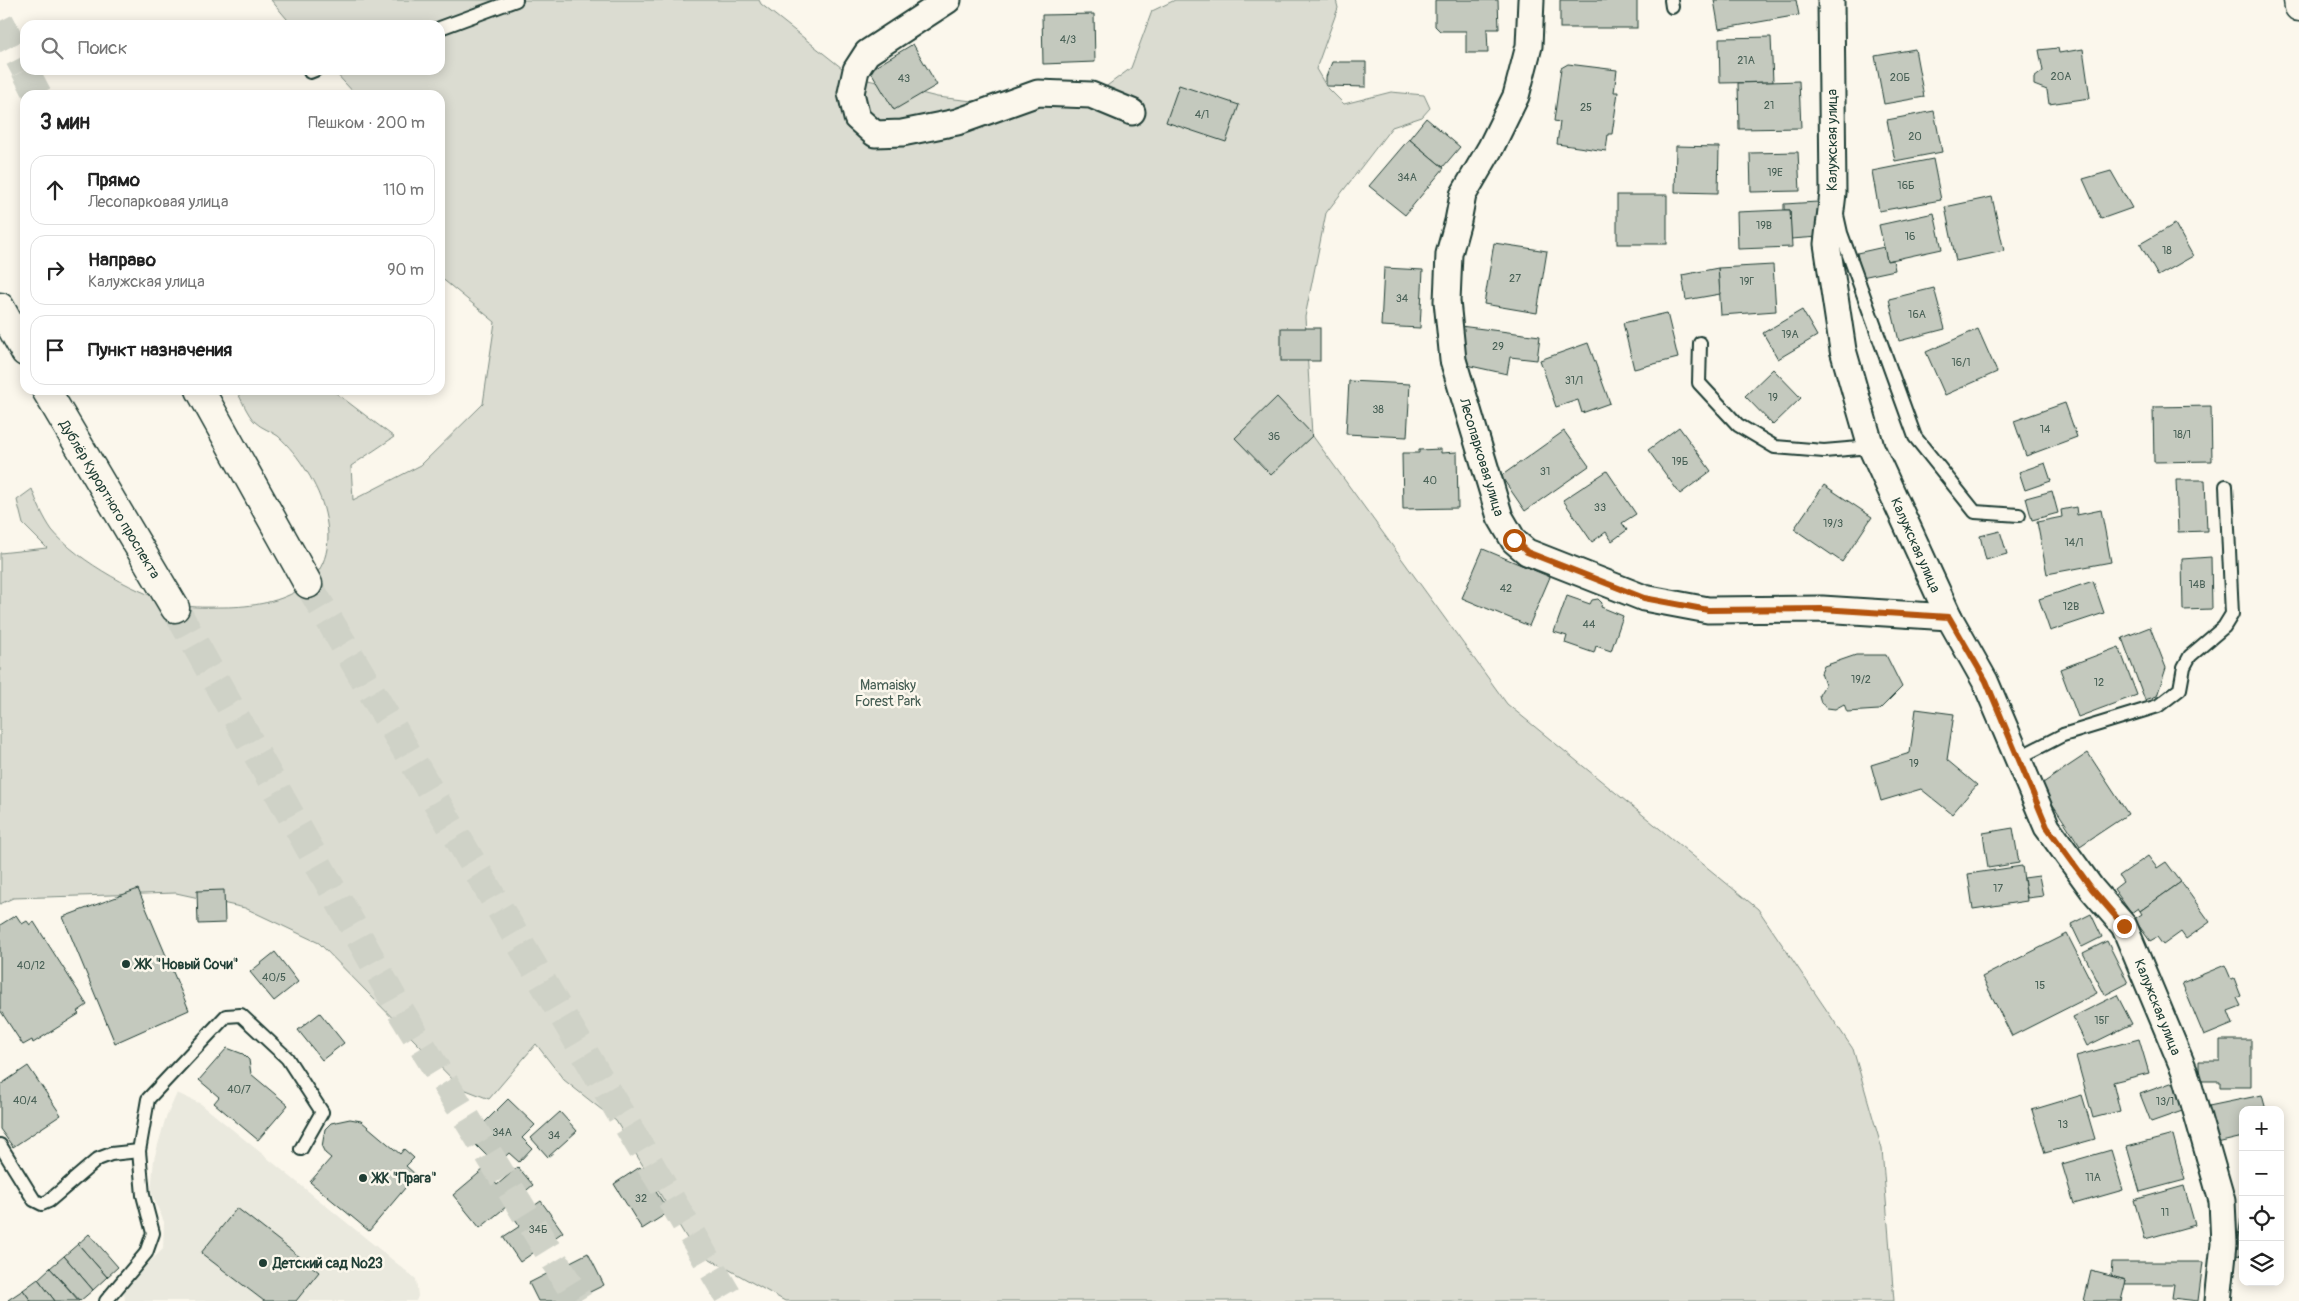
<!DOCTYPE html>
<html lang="ru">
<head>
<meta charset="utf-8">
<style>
	body { margin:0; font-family:Pangolin,sans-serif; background:#f6f6f6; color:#222 }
	.controls { position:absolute; right:15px; bottom:15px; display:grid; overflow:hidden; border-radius:10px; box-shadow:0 2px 12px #0003 }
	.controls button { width:45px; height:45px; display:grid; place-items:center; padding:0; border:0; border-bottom:1px solid #e0e0e0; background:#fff; color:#222; font:25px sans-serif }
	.stop { position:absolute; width:15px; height:15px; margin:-11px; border:4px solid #b45309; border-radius:50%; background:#fff }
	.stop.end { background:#b45309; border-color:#fff; box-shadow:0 1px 5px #0008 }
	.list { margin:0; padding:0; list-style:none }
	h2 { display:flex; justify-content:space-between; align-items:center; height:65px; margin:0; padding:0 20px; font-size:21px }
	h2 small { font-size:16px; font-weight:400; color:#767676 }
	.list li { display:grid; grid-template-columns:32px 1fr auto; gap:15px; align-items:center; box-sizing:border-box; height:70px; margin:0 10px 10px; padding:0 10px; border:1px solid #e0e0e0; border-radius:15px }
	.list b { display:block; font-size:19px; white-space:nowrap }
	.list p { margin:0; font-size:16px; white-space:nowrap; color:#767676 }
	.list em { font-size:16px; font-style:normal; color:#767676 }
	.icon { flex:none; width:28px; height:28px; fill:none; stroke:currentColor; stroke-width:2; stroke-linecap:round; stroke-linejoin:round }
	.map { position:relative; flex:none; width:2299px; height:1301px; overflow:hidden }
	.search { position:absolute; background:#fff; box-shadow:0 2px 12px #0003; left:20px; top:20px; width:425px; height:55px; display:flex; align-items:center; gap:12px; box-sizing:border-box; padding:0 18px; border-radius:15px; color:#767676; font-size:19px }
	.panel { position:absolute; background:#fff; box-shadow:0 2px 12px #0003; left:20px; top:90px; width:425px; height:305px; border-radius:15px }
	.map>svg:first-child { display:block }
	.built { fill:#eae9de }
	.green { fill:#dbdcd1; stroke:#7d8c82 }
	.building { fill:#c4c9be; stroke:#1f3d34 }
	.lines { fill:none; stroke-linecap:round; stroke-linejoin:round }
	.primary-tunnel { stroke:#cfd2c7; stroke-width:28; stroke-dasharray:28 14; stroke-linecap:butt }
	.lane-casing { stroke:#1f3d34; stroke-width:16 }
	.street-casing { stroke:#1f3d34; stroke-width:29 }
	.primary-casing { stroke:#1f3d34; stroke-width:31 }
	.lane { stroke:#fbf7ec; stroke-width:12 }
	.street { stroke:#fbf7ec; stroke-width:25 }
	.primary { stroke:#fbf7ec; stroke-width:28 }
	.route { stroke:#b45309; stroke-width:6 }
	.poi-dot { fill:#1f3d34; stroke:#fbf7ec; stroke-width:2 }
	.labels { text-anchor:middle; stroke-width:5; stroke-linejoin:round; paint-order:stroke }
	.number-label { font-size:11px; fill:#486056 }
	.street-label { font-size:14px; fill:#1f3d34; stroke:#fbf7ec }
	.park-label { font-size:14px; fill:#455d53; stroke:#fbf7ec }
	.poi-label { font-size:14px; font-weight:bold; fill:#1f3d34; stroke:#fbf7ec; text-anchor:start }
</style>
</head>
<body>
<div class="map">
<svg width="2299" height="1301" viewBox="0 0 2299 1301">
	<rect width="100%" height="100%" fill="#fbf7ec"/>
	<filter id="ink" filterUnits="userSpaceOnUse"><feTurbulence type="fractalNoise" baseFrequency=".02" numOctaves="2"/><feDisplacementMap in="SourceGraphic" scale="10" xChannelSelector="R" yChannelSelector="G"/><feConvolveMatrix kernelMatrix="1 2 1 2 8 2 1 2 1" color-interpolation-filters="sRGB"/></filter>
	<g filter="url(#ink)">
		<path class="built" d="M177,1093L201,1104L416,1279L418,1296L416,1301H125L123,1288L163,1249L164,1222L151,1192L154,1159L165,1120Z"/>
		<path class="green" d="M271,0H759L761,4L852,76L937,97L1017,106L1092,97L1131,68L1152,11L1175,0H1336L1338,8L1316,69L1326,86L1344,104L1391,92L1424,95L1430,108L1422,117L1392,127L1326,213L1305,317L1312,435L1507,704L1758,909L1853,1049L1882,1149L1894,1301H785L694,1250L616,1121L564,1080L536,1044L489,1099L461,1088L319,943L245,908L176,893L13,898L0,904V553L47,548L23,524L17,500L32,489C37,503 43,517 52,530C77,561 142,597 181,605C194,608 209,607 223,607C282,607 342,586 325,513C319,486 298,454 278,436C271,431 261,428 255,422C247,414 242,400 236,390H332L394,437L351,466L353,500L421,465L483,404L495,322L440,277V95H356L333,70H440V25H292Z"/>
		<g class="building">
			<path d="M1435,0H1498L1499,29H1487L1488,53H1466V31H1440L1435,26Z"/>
			<rect x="1560" y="0" width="77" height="28"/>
			<path d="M1714,0H1796L1799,15L1719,29Z"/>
			<path d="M1094,14L1095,62L1043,64L1042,15Z"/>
			<path d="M1771,37L1773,82L1720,83L1719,38Z"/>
			<path d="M913,44L937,85L894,110L870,70Z"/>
			<path d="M2058,48L2059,53L2083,49L2090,98L2049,104L2047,90L2034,85V78L2043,71L2039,50Z"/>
			<path d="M1915,49L1924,97L1884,104L1875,56Z"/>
			<path d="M1332,62H1366V87L1326,86V77Z"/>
			<path d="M1568,64L1617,70L1614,92H1618L1612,134H1608L1606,151L1557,144L1560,122L1554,121L1561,68Z"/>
			<path d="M1799,81L1801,128L1739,129L1738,83Z"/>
			<path d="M1179,85L1239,105L1226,142L1166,122Z"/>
			<path d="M1934,111L1942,152L1895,161L1887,120Z"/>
			<path d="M1426,118L1460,147L1443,167L1409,139Z"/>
			<path d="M1409,139L1444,168L1405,215L1369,186Z"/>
			<path d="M1676,146L1719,147L1718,193L1675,192Z"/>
			<path d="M1798,152L1800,191L1751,192L1750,153Z"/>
			<path d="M1933,159L1941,200L1879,211L1872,171Z"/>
			<path d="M2111,171L2132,208L2101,219L2083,179Z"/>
			<rect x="1617" y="195" width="50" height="49"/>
			<path d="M1992,197L2004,251L1956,261L1945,207Z"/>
			<path d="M1818,202L1819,237L1791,239L1790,210H1784V204Z"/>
			<path d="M1784,210H1790L1792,247L1738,249L1737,212Z"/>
			<path d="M1934,213L1942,249L1887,261L1879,225Z"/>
			<path d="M2175,224L2193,256L2158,276L2140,244Z"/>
			<path d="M1494,243L1547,251L1537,313L1484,304Z"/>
			<path d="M1884,247L1887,261L1893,260L1895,270L1862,277L1857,253Z"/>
			<path d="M1773,265L1776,311L1721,315L1718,268Z"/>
			<path d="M1384,268L1423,270L1420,328L1381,326Z"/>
			<path d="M1718,268L1720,294L1686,300L1682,275Z"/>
			<path d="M1934,288L1945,329L1899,341L1889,299Z"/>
			<path d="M1802,310L1817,336L1778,359L1763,333Z"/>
			<path d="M1667,313L1678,358L1634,369L1623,323Z"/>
			<path d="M1460,326L1540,336L1537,360L1510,357L1507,374L1457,363Z"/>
			<rect x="1281" y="328" width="39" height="33"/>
			<path d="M1978,329L1997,372L1945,395L1926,352Z"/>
			<path d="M1588,343L1610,403L1582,413L1578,400L1556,407L1540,360Z"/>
			<path d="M1773,369L1801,398L1773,425L1745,396Z"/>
			<path d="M1349,381L1410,384L1407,437L1346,434Z"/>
			<path d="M1277,397L1313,435L1271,475L1235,438Z"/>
			<path d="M2065,403L2077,437L2026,456L2014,421Z"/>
			<path d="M2211,406L2212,461L2154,462L2153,407Z"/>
			<path d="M1679,427L1711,471L1680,494L1648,450Z"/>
			<path d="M1564,431L1589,466L1525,511L1501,476Z"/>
			<path d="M1441,449V453L1457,452L1458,508L1403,509L1402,453H1419V450Z"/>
			<path d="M2045,463L2051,481L2025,490L2019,472Z"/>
			<path d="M1607,471L1636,514L1622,523L1627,530L1612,541L1606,532L1592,542L1563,500Z"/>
			<path d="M2176,480H2205L2207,531L2178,532Z"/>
			<path d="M1824,485L1872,517L1842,562L1794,529Z"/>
			<path d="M2052,491L2058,513L2032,520L2026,498Z"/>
			<path d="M2076,507L2077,515L2101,510L2111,562L2047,574L2037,522L2062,517L2061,510Z"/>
			<path d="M2000,531L2007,554L1986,560L1980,536Z"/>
			<path d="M1483,549L1550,577L1529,626L1462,598Z"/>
			<path d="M2211,557L2212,609L2183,610L2182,559Z"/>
			<path d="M2093,581L2104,613L2050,631L2039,599Z"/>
			<path d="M1567,596L1590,604L1592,600L1598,599L1602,603L1601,607L1623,616L1611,651L1596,646L1594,653L1565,643L1567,636L1554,632Z"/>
			<path d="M2150,627L2166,668L2157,696L2145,700L2122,638Z"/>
			<path d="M2119,647L2137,695L2078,717L2060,669Z"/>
			<path d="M1856,655H1886L1902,687L1879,710L1847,712L1844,704L1835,709L1827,708L1821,703L1819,695L1825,685L1821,673L1824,666Z"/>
			<path d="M1916,709L1954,714L1947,760L1977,785L1952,814L1921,789L1881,801L1871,765L1910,753Z"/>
			<path d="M2088,753L2128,814L2080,846L2040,785Z"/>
			<path d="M2013,828L2019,863L1988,868L1983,833Z"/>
			<path d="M2148,856L2157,868L2166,862L2181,882L2140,911L2138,908L2131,913L2114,889L2123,882L2119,876Z"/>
			<path d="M2022,866L2027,901L1973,909L1968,874Z"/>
			<path d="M2039,876L2043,896L2027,898L2024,878Z"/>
			<path d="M2181,882L2210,922L2186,939L2181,932L2163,945L2157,937L2150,941L2134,919L2142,914L2140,911Z"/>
			<path d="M138,889L189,1010L115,1043L63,917Z"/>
			<path d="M224,890L225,923L198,924L197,891Z"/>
			<path d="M2091,914L2102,937L2082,947L2071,924Z"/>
			<path d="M16,915L22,924L27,921L30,925L34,922L87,1005L77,1012L79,1014L33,1043L32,1040L23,1045L0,1010V925Z"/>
			<path d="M2067,934L2097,993L2012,1036L1982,977Z"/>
			<path d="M2107,941L2128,983L2105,995L2083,953Z"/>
			<path d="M275,952L298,982L274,1001L250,972Z"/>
			<path d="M2225,965L2231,979L2234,978L2241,996L2237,998L2241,1006L2228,1011L2233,1024L2204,1036L2182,983Z"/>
			<path d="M2117,995L2132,1024L2087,1046L2073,1017Z"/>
			<path d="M320,1013L344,1043L322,1060L298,1030Z"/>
			<path d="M2139,1039L2149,1073L2113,1082L2120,1111L2093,1118L2076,1056Z"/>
			<path d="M2220,1040H2251V1087H2220V1081H2199V1061H2220Z"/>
			<path d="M227,1048L243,1054L249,1060L251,1074L288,1105L258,1140L214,1103L219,1097L199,1080Z"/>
			<path d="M28,1066L61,1115L13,1147L0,1129V1085Z"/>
			<path d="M2179,1080L2188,1109L2151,1122L2140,1094Z"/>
			<path d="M2082,1095L2095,1139L2045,1153L2032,1110Z"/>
			<path d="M2262,1095L2266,1110H2243V1137L2217,1143L2209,1106Z"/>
			<path d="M508,1099L535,1125L522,1138L532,1148L519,1162L509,1153L496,1165L469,1138Z"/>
			<path d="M560,1112L577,1131L548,1157L531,1138Z"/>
			<path d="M350,1119L361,1121L400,1154L404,1149L414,1158L406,1166L416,1175L369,1231L310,1182L331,1158L325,1153L322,1147L325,1129L331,1123Z"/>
			<path d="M2173,1135L2185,1180L2140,1192L2127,1147Z"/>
			<path d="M2111,1150L2123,1190L2074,1204L2062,1164Z"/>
			<path d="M518,1167L533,1185L480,1228L453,1195L484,1169L497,1185Z"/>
			<path d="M640,1167L669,1212L642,1229L614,1184Z"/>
			<path d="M2184,1186L2195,1225L2145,1239L2134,1200Z"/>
			<path d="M541,1201L563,1232L520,1262L503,1237L520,1226L515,1219Z"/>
			<path d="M237,1208L319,1272L296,1301H264L201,1253Z"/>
			<path d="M2241,1219H2243V1256L2235,1255Z"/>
			<path d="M89,1234L118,1267L107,1277L78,1244Z"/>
			<path d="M78,1244L107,1277L93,1290L64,1256Z"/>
			<path d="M588,1253L604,1285L572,1301H538L529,1283Z"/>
			<path d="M64,1256L93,1290L80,1301L50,1268Z"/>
			<path d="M2112,1262H2203L2198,1301L2172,1298L2174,1284H2125L2126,1280L2111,1276Z"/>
			<path d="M50,1268L79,1301H55L38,1279Z"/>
			<path d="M2091,1271L2126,1280L2121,1301H2084Z"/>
			<path d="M38,1279L55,1301H31L23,1290Z"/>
			<path d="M23,1290L31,1301H9L8,1300Z"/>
		</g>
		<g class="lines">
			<g class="primary-tunnel">
				<path d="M0,21L25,70"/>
				<path d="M25,70L38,95"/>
				<path d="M308,584L731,1301"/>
				<path d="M175,608L397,1005L579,1301"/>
			</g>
			<g class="lane-casing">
				<g id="lane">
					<path d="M1671,0L1672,7"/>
					<path d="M440,28L516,0"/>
					<path d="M310,72L315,70"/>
					<path d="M1837,215L1841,233L1915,437L1975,512L2019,515"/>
					<path d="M1700,343L1699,383L1738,425L1775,447L1824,451L1871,447"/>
					<path d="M2018,758L2063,735L2158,706L2180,689L2184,667L2190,656L2224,627L2232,614L2226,486"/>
					<path d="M0,1145L34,1200L42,1204L49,1201L98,1159L111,1154L139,1151"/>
					<path d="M106,1301L146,1253L153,1233L143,1195L139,1151L148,1099L226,1016L241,1015L287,1058L322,1112L301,1149"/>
				</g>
			</g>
			<g class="street-casing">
				<g id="street">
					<path d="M948,0L867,53L856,70L851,93L857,118L875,134L902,133L957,122L1038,93L1091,95L1132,112"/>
					<path d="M1531,0L1529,46L1516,96L1491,147L1463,195L1458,221L1449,254L1447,301L1453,360L1500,517L1514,541L1527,552L1644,598L1708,610L1822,609L1949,617"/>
					<path d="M1831,0L1833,193L1827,244L1843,350L1871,447L1949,617L1985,681L2047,827L2092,889L2124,926L2185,1072L2222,1201L2224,1244L2218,1301"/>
				</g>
			</g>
			<g class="primary-casing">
				<g id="primary">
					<path d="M2298,0L2299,7"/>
					<path d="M0,307L25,352"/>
					<path d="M46,390L175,608"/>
					<path d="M200,390L308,584"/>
				</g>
			</g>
			<use href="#lane" class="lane"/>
			<use href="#street" class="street"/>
			<use href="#primary" class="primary"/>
		</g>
	</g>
	<g class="lines" filter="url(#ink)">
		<path class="route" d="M1514,540L1527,552L1644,598L1708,610L1822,609L1949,617L1986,681L2047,827L2092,889L2124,926"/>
	</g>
	<g class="poi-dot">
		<circle cx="126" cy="964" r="5"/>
		<circle cx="363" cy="1178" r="5"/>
		<circle cx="263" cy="1263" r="5"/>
	</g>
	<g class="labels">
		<g class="number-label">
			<text x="1068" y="43">4/3</text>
			<text x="1746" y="64">21А</text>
			<text x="2061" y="80">20А</text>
			<text x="1900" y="81">20Б</text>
			<text x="904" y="82">43</text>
			<text x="1769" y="109">21</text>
			<text x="1586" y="111">25</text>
			<text x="1202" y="118">4/1</text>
			<text x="1915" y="140">20</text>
			<text x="1775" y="176">19Е</text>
			<text x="1407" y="181">34А</text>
			<text x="1906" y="189">16Б</text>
			<text x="1764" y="229">19В</text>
			<text x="1910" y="240">16</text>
			<text x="2167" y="254">18</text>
			<text x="1515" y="282">27</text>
			<text x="1747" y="285">19Г</text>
			<text x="1402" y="302">34</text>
			<text x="1917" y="318">16А</text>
			<text x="1790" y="338">19А</text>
			<text x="1498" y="350">29</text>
			<text x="1961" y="366">16/1</text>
			<text x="1574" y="384">31/1</text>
			<text x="1773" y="401">19</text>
			<text x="1378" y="413">38</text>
			<text x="2045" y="433">14</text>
			<text x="2182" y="438">18/1</text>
			<text x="1274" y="440">36</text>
			<text x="1680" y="465">19Б</text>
			<text x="1545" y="475">31</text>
			<text x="1430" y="484">40</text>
			<text x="1600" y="511">33</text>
			<text x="1833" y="527">19/3</text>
			<text x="2074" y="546">14/1</text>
			<text x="2197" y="588">14В</text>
			<text x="1506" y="592">42</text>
			<text x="2071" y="610">12В</text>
			<text x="1589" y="628">44</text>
			<text x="1861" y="683">19/2</text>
			<text x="2099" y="686">12</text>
			<text x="1914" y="767">19</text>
			<text x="1998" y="892">17</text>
			<text x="31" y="969">40/12</text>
			<text x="274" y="981">40/5</text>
			<text x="2040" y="989">15</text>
			<text x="2102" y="1024">15Г</text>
			<text x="239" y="1093">40/7</text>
			<text x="25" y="1104">40/4</text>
			<text x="2165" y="1105">13/1</text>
			<text x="2063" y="1128">13</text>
			<text x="502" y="1136">34А</text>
			<text x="554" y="1139">34</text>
			<text x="2093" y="1181">11А</text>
			<text x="641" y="1202">32</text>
			<text x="2165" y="1216">11</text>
			<text x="538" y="1233">34Б</text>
		</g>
		<g class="street-label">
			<text transform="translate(1832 140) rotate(-90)" y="5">Калужская улица</text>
			<text transform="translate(1482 457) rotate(73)" y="5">Лесопарковая улица</text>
			<text transform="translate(110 499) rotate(59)" y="5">Дублёр Курортного проспекта</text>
			<text transform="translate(1916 545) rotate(66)" y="5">Калужская улица</text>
			<text transform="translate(2158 1007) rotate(68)" y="5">Калужская улица</text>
		</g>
		<g class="park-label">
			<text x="888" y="690">Mamaisky<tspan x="888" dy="16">Forest Park</tspan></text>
		</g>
		<g class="poi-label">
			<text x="136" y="969">ЖК "Новый Сочи"</text>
			<text x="373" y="1183">ЖК "Прага"</text>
			<text x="273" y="1268">Детский сад №23</text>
		</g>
	</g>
</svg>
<div class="controls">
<button>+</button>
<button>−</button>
<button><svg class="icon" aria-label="locate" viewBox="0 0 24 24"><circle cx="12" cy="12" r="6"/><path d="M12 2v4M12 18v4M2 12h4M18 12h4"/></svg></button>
<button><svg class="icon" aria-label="layers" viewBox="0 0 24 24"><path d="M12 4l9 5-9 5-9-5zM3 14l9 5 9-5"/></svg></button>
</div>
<div class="stop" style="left:1514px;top:540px"></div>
<div class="stop end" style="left:2124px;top:926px"></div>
<div class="search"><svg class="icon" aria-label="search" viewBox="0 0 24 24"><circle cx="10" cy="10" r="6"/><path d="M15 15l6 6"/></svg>Поиск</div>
<section class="panel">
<h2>3 мин<small>Пешком · 200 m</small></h2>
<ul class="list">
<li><svg class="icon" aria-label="ahead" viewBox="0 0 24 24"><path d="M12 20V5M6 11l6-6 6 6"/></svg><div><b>Прямо</b><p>Лесопарковая улица</p></div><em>110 m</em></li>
<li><svg class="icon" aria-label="right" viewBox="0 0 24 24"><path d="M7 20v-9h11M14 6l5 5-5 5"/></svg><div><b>Направо</b><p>Калужская улица</p></div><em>90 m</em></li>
<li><svg class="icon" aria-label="arrive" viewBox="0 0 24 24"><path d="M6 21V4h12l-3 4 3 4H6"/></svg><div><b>Пункт назначения</b></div></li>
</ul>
</section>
</div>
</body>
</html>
